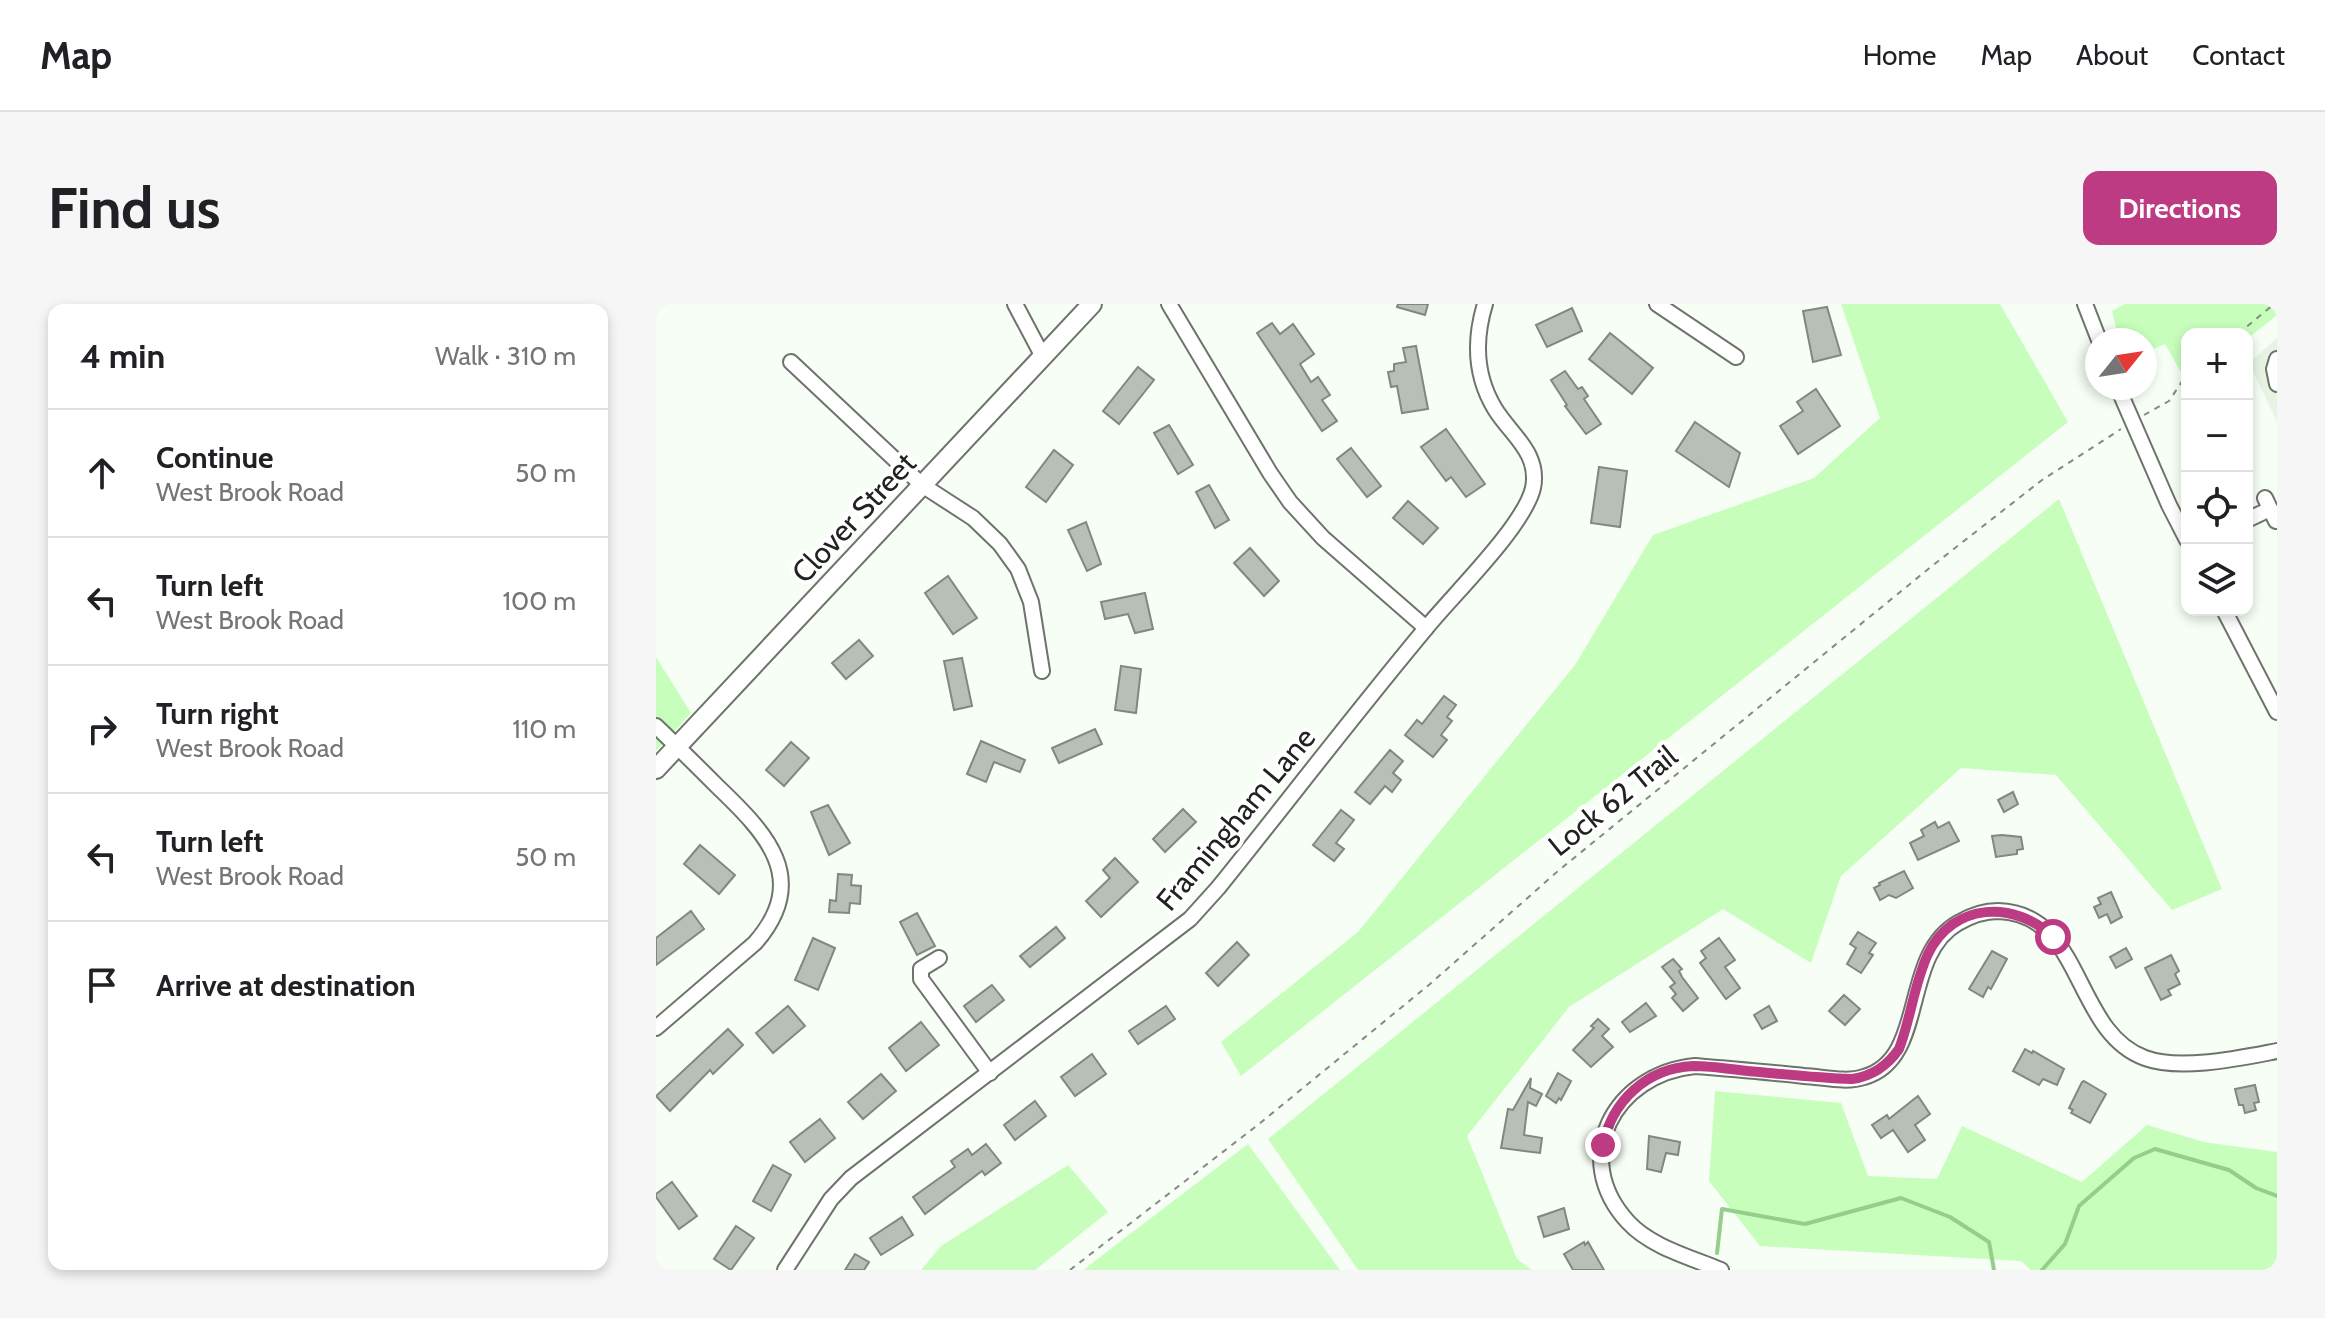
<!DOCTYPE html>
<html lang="en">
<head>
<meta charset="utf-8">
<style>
	body { margin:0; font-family:Cabin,sans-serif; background:#f6f6f6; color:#202124 }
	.controls { position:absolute; right:24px; top:24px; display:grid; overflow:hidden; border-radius:16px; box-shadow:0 4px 12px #0003 }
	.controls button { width:72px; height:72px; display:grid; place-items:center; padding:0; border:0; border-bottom:2px solid #e0e0e0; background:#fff; color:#202124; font:40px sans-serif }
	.compass { position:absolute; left:1429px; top:24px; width:72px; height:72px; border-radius:50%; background:#fff; box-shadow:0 4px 12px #0003; rotate:60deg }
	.stop { position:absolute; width:24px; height:24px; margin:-18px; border:6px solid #bd3b83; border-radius:50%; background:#fff }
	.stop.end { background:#bd3b83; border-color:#fff; box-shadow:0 2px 8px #0008 }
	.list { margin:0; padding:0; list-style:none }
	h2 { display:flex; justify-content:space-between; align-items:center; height:104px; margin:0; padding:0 32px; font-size:34px }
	h2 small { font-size:26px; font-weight:400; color:#757577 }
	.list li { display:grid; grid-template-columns:52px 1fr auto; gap:24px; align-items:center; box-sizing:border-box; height:128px; padding:0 32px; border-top:2px solid #e0e0e0 }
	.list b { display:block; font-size:30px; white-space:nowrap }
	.list p { margin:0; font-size:26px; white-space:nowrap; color:#757577 }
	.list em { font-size:26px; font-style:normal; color:#757577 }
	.icon { flex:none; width:44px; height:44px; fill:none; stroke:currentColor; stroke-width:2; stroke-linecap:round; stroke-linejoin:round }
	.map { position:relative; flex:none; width:1621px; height:966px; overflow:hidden; border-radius:16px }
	header { display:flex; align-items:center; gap:48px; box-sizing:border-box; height:112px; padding:0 40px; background:#fff; border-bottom:2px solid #e0e0e0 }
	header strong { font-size:38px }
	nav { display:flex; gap:44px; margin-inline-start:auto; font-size:28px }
	.intro { display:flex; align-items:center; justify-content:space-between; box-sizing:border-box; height:192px; padding:0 48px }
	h1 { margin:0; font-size:56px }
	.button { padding:20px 36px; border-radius:16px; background:#bd3b83; color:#fff; font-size:28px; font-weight:700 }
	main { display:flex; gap:48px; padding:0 48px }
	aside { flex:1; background:#fff; border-radius:16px; box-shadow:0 4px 12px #0003 }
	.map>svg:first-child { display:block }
	.built { fill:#e7f4e4 }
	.green { fill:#c7febc }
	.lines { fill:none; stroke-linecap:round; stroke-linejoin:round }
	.stream { stroke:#95ce8a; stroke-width:4 }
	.building { fill:#b8bfb6; stroke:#818880; stroke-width:2 }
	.minor-casing { stroke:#6e746c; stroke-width:18 }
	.major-casing { stroke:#6e746c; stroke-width:22 }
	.path { stroke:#858a84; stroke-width:2; stroke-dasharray:6 6; stroke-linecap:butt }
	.minor { stroke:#fff; stroke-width:14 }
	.major { stroke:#fff; stroke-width:18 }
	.route { stroke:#bd3b83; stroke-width:10 }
	.labels { text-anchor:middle; stroke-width:8; stroke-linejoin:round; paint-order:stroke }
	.street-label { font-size:30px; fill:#212320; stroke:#fff }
</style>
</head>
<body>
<header>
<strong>Map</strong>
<nav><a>Home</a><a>Map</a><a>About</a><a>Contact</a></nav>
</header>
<div class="intro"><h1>Find us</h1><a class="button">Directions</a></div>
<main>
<aside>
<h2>4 min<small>Walk · 310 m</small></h2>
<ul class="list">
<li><svg class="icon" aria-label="ahead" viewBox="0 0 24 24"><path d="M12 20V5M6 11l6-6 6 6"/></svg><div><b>Continue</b><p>West Brook Road</p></div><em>50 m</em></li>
<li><svg class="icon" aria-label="left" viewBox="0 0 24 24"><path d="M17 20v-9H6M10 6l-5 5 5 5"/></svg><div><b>Turn left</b><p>West Brook Road</p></div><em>100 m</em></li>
<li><svg class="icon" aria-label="right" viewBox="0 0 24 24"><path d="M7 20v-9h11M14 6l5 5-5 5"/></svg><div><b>Turn right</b><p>West Brook Road</p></div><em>110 m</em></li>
<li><svg class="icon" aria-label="left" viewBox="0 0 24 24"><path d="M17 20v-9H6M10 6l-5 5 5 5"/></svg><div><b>Turn left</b><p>West Brook Road</p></div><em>50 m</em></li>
<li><svg class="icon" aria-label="arrive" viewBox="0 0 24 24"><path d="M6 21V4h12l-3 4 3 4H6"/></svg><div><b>Arrive at destination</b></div></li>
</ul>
</aside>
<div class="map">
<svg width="1621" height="966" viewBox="0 0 1621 966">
	<rect width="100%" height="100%" fill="#f7fef5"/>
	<path class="built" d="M1621,34V118L1593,59Z"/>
	<g class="green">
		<path d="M1185,0H1344L1412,118L585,772L565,738L702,628L919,361L997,231L1158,174L1224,114Z"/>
		<path d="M1469,0H1621V11L1591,35V30H1531V79L1509,40L1489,49V36H1463L1456,7Z"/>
		<path d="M1403,195L1566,585L1516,606L1400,471L1305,464L1185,572L1155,659L1067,605L913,703L811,832L861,955L876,966H702L612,835Z"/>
		<path d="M0,353L35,409L0,447Z"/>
		<path d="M1059,787L1185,799L1212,872L1281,875L1306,822L1426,878L1491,821L1548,838L1621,848V966H1375L1365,957L1104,942L1053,877Z"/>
		<path d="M592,840L684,966H428L440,956Z"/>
		<path d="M412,861L452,908L379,966H265L285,942Z"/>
	</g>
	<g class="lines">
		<g class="stream">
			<path d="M1061,949L1066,905L1149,920L1245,894L1294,913L1333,938L1338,966"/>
			<path d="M1386,966L1409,940L1423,902L1478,854L1499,845L1573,866L1600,884L1621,892"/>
		</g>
	</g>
	<g class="building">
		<path d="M742,0H772L769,11L741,3Z"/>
		<path d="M1171,3L1185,51L1157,58L1147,7Z"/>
		<path d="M916,4L926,27L891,43L880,21Z"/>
		<path d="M616,19L624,30L637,20L658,50L644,60L655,78L662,73L674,91L666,96L681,117L666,127L601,29Z"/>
		<path d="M954,29L997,64L976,90L933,55Z"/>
		<path d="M760,42L772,105L746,109L741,82L735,83L732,68L738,67V60L750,58L747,44Z"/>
		<path d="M482,63L498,76L463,120L447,107Z"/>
		<path d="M909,67L922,85L926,83L932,92L928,95L945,120L930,130L909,102L911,101L895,76Z"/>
		<path d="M1160,85L1184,122L1142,150L1124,122L1147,107L1141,98Z"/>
		<path d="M1039,118L1084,149L1073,183L1020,147Z"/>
		<path d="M513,121L537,161L522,170L498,129Z"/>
		<path d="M790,125L829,180L810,193L795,173L790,177L765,143Z"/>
		<path d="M695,144L725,182L711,193L681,155Z"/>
		<path d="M398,146L417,161L390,198L370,183Z"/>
		<path d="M943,163L971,167L964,223L935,219Z"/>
		<path d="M553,181L573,216L559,224L540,188Z"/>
		<path d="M752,197L782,224L767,240L737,214Z"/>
		<path d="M430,218L445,260L431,267L412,226Z"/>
		<path d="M594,244L623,277L608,292L578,259Z"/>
		<path d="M292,272L321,314L297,330L269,289Z"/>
		<path d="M489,289L497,325L479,329L472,310L449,315L445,298Z"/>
		<path d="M203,336L217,352L190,375L176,359Z"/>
		<path d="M306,354L316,402L298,406L288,357Z"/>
		<path d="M465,362L485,365L480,409L459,406Z"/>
		<path d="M788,392L800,401L791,413L796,417L785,431L791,436L777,453L749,431L761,416L766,420Z"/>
		<path d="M439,425L446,440L403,459L396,444Z"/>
		<path d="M325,437L369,456L364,468L338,458L330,478L311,470Z"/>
		<path d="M135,438L153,454L128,482L110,466Z"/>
		<path d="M734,446L747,457L737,469L745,476L736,488L729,482L714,500L699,488Z"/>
		<path d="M1357,488L1362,500L1348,508L1342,496Z"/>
		<path d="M172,501L194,539L173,551L155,508Z"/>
		<path d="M527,505L540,518L509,548L497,535Z"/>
		<path d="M685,506L698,516L680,539L688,545L678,557L657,541Z"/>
		<path d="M1279,518L1282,524L1293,518L1303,537L1262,556L1254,539L1268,532L1265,526Z"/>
		<path d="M1346,531L1365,533L1367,545L1361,546V550L1340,553L1336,532Z"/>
		<path d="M44,541L79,571L63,590L28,560Z"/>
		<path d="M459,554L482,578L445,613L430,597L454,574L447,566Z"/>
		<path d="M1248,567L1257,584L1240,594L1233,591L1224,596L1218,584L1224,581L1223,579Z"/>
		<path d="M182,570L196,571L195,581L205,582L204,600L194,599L193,609L173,608L174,596L180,597Z"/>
		<path d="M1455,588L1466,613L1455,619L1451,610L1443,614L1438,603L1445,600L1442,594Z"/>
		<path d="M35,607L48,625L0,661V634Z"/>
		<path d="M261,609L279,642L261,651L244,618Z"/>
		<path d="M400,623L409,634L374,663L364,652Z"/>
		<path d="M1202,628L1220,639L1213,649L1217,651L1205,669L1191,660L1200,644L1194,640Z"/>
		<path d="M157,634L179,644L162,686L139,676Z"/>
		<path d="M1063,634L1079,656L1069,663L1084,684L1070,695L1044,659L1050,654L1045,647Z"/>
		<path d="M581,638L593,651L562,682L550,669Z"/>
		<path d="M1470,644L1476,655L1460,664L1454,653Z"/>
		<path d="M1336,647L1351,655L1335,685L1332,683L1327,693L1313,685Z"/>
		<path d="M1515,651L1523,667L1519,670L1524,680L1512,686L1515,691L1505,696L1489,664Z"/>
		<path d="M1017,655L1026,665L1023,667L1026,673L1042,694L1027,707L1016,694L1020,690L1014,683L1019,679L1006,663Z"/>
		<path d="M336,681L348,696L320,718L308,702Z"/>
		<path d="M1188,691L1204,705L1189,721L1173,707Z"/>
		<path d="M990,699L1000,712L974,728L966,718Z"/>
		<path d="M132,702L149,722L117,749L100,729Z"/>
		<path d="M510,702L519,715L482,740L473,727Z"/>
		<path d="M1113,702L1121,717L1106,725L1098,711Z"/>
		<path d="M942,715L953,725L946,732L957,743L935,763L917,746L938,724L935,722Z"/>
		<path d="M265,718L283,741L250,767L233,744Z"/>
		<path d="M72,725L87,741L57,770L54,766L14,807L0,792Z"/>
		<path d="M1369,745L1376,749L1377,747L1408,765L1401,781L1387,775L1383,781L1357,767Z"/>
		<path d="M436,750L450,770L419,792L405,773Z"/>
		<path d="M902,769L915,777L905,796L903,794L900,799L890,792Z"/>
		<path d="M225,770L240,787L207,815L192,798Z"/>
		<path d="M875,774L874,784L886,790L880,802L872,798L868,831L886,834L884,849L845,844L852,805L857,806Z"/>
		<path d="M1428,777L1450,790L1434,819L1415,809L1417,806L1413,804L1426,778Z"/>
		<path d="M1599,781L1603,798L1598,799L1600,806L1589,809L1587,801H1583L1579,785Z"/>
		<path d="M1262,792L1274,810L1259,821L1269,836L1252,848L1237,826L1225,834L1216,821L1231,811L1233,815Z"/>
		<path d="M379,797L390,812L359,836L348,821Z"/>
		<path d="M164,815L179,834L149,858L134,838Z"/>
		<path d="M993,832L1024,838L1022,851L1010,849L1005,868L991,865Z"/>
		<path d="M330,840L345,859L329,871L326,867L269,910L257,893L299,863L295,857L312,845L316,851Z"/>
		<path d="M117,861L135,871L115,907L97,897Z"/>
		<path d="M16,878L41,912L23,925L0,893V890Z"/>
		<path d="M908,904L913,925L888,933L882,913Z"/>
		<path d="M246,913L257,931L225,951L214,934Z"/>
		<path d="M80,922L98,934L75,966L58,955Z"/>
		<path d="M928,938L929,941L932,938L948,966H917L908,950Z"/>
		<path d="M199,950L213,958L208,966H189Z"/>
	</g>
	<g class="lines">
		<g class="minor-casing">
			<g id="minor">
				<path d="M359,0L386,51"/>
				<path d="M513,0L614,169L634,198L667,234L770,324"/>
				<path d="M1001,0L1080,53"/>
				<path d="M1429,0L1443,36"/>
				<path d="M1621,55L1618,65L1621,80"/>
				<path d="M135,58L266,181L317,214L344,240L362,265L375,298L386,367"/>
				<path d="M1462,84L1513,201L1531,236"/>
				<path d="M1609,194L1620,217"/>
				<path d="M1591,216L1614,205"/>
				<path d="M1568,306L1621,408"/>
				<path d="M0,422C21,442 41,462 62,483C110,529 155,575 99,639L0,724"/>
				<path d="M283,654L265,665V675L334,769"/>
				<path d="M129,966L175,895L195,874L534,615L562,584C632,497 700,408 771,323C798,290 868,222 877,184C884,149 855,131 839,105C819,72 818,36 829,0"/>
				<path d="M1065,966C1034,953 995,943 972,918C913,854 958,770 1039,762C1075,765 1112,768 1148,772C1167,773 1190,779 1208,773C1272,755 1244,652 1302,619C1314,612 1327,607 1342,607C1428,609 1417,728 1489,754C1524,767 1584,754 1621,747"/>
			</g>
		</g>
		<g class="major-casing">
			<path id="major" d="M0,465L436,0"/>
		</g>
		<g class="path">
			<path d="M1582,30L1618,0"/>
			<path d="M1488,111L1513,97L1531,70"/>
			<path d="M414,966L603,820L774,680L902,567L1276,262L1386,176L1465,125"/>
		</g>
		<use href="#minor" class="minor"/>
		<use href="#major" class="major"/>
	</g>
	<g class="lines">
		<path class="route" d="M947,841C956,797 991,764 1037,762C1055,762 1074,765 1092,767C1127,770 1162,774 1196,775C1217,772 1231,762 1243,745C1255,714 1258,680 1272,650C1297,598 1359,596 1397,633"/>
	</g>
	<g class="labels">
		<g class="street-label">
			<text transform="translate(198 214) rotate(-47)" y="10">Clover Street</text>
			<text transform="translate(957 497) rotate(-39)" y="10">Lock 62 Trail</text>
			<text transform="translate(580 515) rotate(-50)" y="10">Framingham Lane</text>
		</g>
	</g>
</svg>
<div class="controls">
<button>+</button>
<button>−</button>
<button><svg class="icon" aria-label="locate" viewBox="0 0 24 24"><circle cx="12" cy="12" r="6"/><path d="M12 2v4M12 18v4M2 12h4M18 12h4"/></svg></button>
<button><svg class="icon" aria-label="layers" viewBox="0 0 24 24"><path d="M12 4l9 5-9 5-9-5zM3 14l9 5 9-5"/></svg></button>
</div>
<svg class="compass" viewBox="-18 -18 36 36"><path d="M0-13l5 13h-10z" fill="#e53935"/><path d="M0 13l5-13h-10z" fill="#757577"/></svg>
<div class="stop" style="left:1397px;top:633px"></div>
<div class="stop end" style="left:947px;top:841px"></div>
</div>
</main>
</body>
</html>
